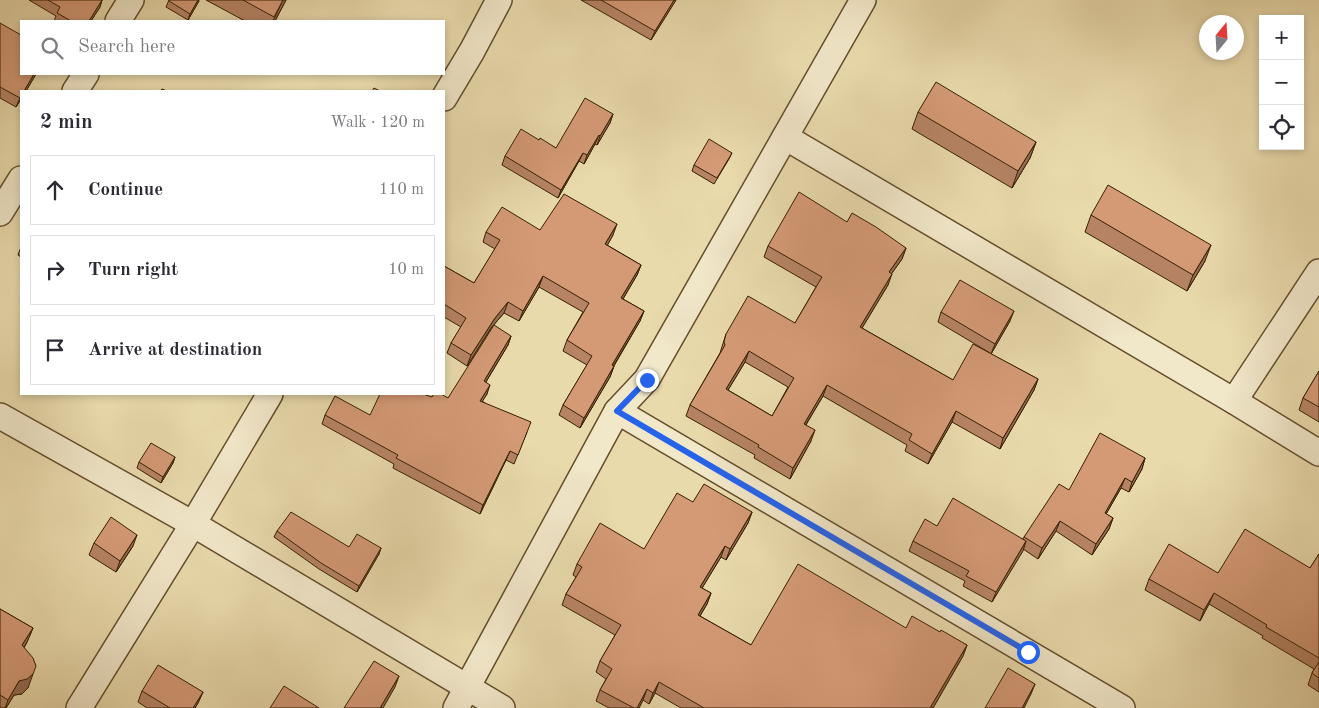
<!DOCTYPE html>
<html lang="en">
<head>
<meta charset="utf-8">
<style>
	body { margin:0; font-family:"Old Standard TT",serif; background:#f7f7f7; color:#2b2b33 }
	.controls { position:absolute; right:15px; top:15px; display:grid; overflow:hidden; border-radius:0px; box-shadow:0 2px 8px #0003 }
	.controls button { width:45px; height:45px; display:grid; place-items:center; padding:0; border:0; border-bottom:1px solid #e1e1e2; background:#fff; color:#2b2b33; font:25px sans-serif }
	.compass { position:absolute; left:1199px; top:15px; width:45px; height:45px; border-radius:50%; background:#fff; box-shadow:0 2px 8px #0003; rotate:18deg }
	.stop { position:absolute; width:15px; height:15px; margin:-11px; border:4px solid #2563eb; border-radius:50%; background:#fff }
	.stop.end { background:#2563eb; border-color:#fff; box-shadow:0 1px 5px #0008 }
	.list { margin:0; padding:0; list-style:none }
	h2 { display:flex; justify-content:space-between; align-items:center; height:65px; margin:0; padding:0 20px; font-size:21px }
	h2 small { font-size:16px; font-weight:400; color:#7c7c81 }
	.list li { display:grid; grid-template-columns:32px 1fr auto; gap:15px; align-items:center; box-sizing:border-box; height:70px; margin:0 10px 10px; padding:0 10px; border:1px solid #e1e1e2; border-radius:0px }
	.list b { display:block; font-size:19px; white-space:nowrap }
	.list em { font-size:16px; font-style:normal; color:#7c7c81 }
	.icon { flex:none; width:28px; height:28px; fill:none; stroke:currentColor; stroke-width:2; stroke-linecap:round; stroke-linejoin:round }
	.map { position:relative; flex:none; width:1319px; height:708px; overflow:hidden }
	.search { position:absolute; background:#fff; box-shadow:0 2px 8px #0003; left:20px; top:20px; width:425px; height:55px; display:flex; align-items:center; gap:12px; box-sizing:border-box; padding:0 18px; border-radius:0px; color:#7c7c81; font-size:19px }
	.panel { position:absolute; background:#fff; box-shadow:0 2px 8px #0003; left:20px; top:90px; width:425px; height:305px; border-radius:0px }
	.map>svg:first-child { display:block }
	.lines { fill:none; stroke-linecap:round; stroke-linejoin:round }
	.street-casing { stroke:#644e2c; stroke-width:28 }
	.street { stroke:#f1e7c9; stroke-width:25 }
	.wall { fill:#b68465; stroke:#371f02; fill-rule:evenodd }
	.shaded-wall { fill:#946c53; stroke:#371f02 }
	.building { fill:#d49a76; stroke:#371f02; fill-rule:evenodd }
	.route { stroke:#2563eb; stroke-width:6 }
</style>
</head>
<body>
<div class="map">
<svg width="1319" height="708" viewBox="0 0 1319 708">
	<rect width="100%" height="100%" fill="#e9daac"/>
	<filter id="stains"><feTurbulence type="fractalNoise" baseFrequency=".004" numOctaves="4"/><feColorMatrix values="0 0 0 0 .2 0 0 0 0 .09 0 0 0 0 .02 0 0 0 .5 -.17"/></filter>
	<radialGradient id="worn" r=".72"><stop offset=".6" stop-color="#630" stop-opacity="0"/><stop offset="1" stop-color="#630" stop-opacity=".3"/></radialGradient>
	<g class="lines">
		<g class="street-casing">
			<g id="street">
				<path d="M118,21L131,0"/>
				<path d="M75,91L86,74"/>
				<path d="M444,98L472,51L499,0"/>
				<path d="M785,137L1234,401L1319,453"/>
				<path d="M0,213L21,179"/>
				<path d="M1234,401L1319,272"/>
				<path d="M617,411L1122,708"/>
				<path d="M0,416L193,524L502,708"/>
				<path d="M79,708L193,524L270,394"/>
				<path d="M456,708L617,411L647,379L863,0"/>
			</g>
		</g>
		<use href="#street" class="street"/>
	</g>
	<g class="wall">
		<path d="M29,0H102L100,7L91,21H54L56,16Z"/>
		<path d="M169,0L199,1L188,20L166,7Z"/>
		<path d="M206,0H286L275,21H245Z"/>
		<path d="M581,0H676L651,40Z"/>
		<path d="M0,23L21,74H36L26,91H21V99L16,107L0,98Z"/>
		<path d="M918,112L1036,142L1030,158L1012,188L912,129Z"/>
		<path d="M613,114L610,123L597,145L595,144L584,164L579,161L558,198L502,165L505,156L539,140L556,148Z"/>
		<path d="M732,153L729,159L714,184L692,171L694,165Z"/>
		<path d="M1091,215L1205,261L1187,291L1085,232Z"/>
		<path d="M847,222L906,248L902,259L891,274L888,285L862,328L953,380L990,353L938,322L941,312L1010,321L991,354L1038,379L1034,390L1000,449L952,422L928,464L905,451L907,445L823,396L806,425L811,441L790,479L754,458L755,455L686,416L690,405L720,353L726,334L795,323L816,287L764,257L768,246ZM745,362L788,387L772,416L728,390Z"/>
		<path d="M540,230L613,235L607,245L641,265L637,275L623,299L644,311L640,321L614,366L610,377L580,428L559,415L563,405L587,365L563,351L567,340L583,312L539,287L519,321L504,313L491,328L467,366L447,353L451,343L461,327L444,317V266L474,283L495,249L483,242L486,232Z"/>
		<path d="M21,247V257L18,255Z"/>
		<path d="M511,336L508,345L486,382L487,394L482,401L527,432L514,464L506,460L480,514L393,468L394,464L322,424L325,415H370L432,397L448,398Z"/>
		<path d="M1319,371V422L1299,410L1303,398Z"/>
		<path d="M175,457L173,463L161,483L137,468L139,462Z"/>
		<path d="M1145,458L1142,469L1129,492L1121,488L1106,514L1113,518L1109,529L1092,555L1056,531L1038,559L1023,549L992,602L963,586L965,581L909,551L913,541L937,526L1023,539L1024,537L1069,490Z"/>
		<path d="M693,502L752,512L748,523L726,560L721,557L702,588L711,593L707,604L700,616L751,645L906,628L940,632L967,645L963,656L933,708H681L655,693L649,704L643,700L639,708H609L596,701L600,690L606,679L596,672L600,661L615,635L562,605L566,594L576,577L573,575L577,564L644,549Z"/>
		<path d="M277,531L349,547L381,548L379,554L357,592L319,569L274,537Z"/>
		<path d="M94,543L133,546L116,572L89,555Z"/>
		<path d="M1319,554V692L1308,685L1312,673L1314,669L1262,638L1263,636L1209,604L1200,621L1145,590L1149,579L1218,573L1310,568Z"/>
		<path d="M0,609L33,628L27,642L24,648L28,688L22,694L14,695L6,708H0Z"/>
		<path d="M142,691L203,692L198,703L195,708H147L138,702Z"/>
	</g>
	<g class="shaded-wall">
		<path d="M102,0L100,7L91,21H89Z"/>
		<path d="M198,0H199V1L188,20L190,14Z"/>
		<path d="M283,0H286L275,21H273Z"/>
		<path d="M674,0H676L651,40L655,31Z"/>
		<path d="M34,74H36L26,91H24Z"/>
		<path d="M21,95V99L16,107L20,98Z"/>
		<path d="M613,114L610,123L597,145L600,136Z"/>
		<path d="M599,135L595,144L584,164L587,155Z"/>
		<path d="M1036,142L1030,158L1012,188L1018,171Z"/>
		<path d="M583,153L579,161L558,198L561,190Z"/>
		<path d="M617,224L613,235L602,255L605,244Z"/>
		<path d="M1211,245L1205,261L1187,291L1193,275Z"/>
		<path d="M906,248L902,259L885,283L889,272Z"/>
		<path d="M641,265L637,275L617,309L621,298Z"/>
		<path d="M892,274L888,285L856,338L860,327Z"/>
		<path d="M543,276L539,287L519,321L523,311Z"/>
		<path d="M508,302L504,313L491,328L467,366L471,355L495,318Z"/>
		<path d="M644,311L640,321L608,375L612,365Z"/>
		<path d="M1014,311L1010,321L991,354L995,344Z"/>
		<path d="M511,336L508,345L481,390L484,381Z"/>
		<path d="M749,351L745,362L722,400L726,389Z"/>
		<path d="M614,366L610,377L580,428L584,418Z"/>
		<path d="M1038,379L1034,390L1000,449L1003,438Z"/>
		<path d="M490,385L487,394L477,410L480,401Z"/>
		<path d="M827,385L823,396L800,434L804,424Z"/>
		<path d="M956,411L952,422L928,464L932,454Z"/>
		<path d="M815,430L811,441L790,479L793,468Z"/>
		<path d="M510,451L506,460L480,514L483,505Z"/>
		<path d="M175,457L173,463L161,483L163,477Z"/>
		<path d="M1145,458L1142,469L1129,492L1132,482Z"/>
		<path d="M1125,478L1121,488L1101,523L1105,513Z"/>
		<path d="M752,512L748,523L726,560L730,549Z"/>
		<path d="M1113,518L1109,529L1092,555L1096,544Z"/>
		<path d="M1060,521L1056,531L1038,559L1042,548Z"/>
		<path d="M137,535L133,546L116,572L120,561Z"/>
		<path d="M1026,541L1023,551L992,602L996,592Z"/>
		<path d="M725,546L721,557L696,598L700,587Z"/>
		<path d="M381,548L379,554L357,592L359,586Z"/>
		<path d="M711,593L707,604L694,626L698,615Z"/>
		<path d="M1214,593L1209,604L1200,621L1204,610Z"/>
		<path d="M33,628L27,642L17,659L22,645Z"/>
		<path d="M967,645L963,656L933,708H930Z"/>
		<path d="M33,674L28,688L22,694L14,695L6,708H5L8,700L19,681Z"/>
		<path d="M399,676L395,687L383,708H380Z"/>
		<path d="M659,682L655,693L649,704L653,693Z"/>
		<path d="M1035,684L1031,694L1024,708H1022Z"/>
		<path d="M647,689L643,700L639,708H637Z"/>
		<path d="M203,692L198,703L195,708H193Z"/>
	</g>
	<g class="building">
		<path d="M48,0H102L89,21H71L57,13L60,7Z"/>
		<path d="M169,0H198L190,14L169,1Z"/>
		<path d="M243,0H283L274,17Z"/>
		<path d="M601,0H674L655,31Z"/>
		<path d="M0,23L21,35V74H34L24,91H21V95L20,98L0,87Z"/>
		<path d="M936,82L1036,142L1018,171L918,112Z"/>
		<path d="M374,88L380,91H372Z"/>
		<path d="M162,89L167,91H160Z"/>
		<path d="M585,98L613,114L600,136L599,135L587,155L583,153L561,190L505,156L521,129L539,140L540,138L556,148Z"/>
		<path d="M709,139L732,153L717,178L694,165Z"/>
		<path d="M1108,185L1211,245L1193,275L1091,215Z"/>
		<path d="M799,192L847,222L852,213L876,227L906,248L889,272L892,274L860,327L953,380L973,344L1038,379L1003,438L956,411L932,454L909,440L912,434L827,385L804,424L815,430L793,468L758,447L759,445L690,405L725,345L724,342L726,334L748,296L795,323L822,277L768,246ZM749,351L794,378L772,416L726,389Z"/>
		<path d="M564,194L617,224L605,244L641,265L621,298L644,311L612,365L614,366L584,418L563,405L592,356L567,340L589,303L543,276L523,311L508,302L495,318L471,355L451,343L466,318L444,304V266L474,283L500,240L486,232L502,207L540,230Z"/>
		<path d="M960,280L1014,311L995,344L941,312Z"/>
		<path d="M494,325L511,336L484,381L490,385L480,401L531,422L518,455L510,451L483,505L396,458L398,455L325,415L335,396L370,415L380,394H423L432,397L434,394H441L448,398Z"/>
		<path d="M1319,371V407L1303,398Z"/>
		<path d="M1100,433L1145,458L1132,482L1125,478L1105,513L1113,518L1096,544L1060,521L1042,548L1024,537L1059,484L1069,490Z"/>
		<path d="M151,443L175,457L163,477L139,462Z"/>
		<path d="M704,484L752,512L730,549L725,546L700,587L711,593L698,615L751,645L798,564L906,628L912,616L940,632L941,630L967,645L930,708H704L659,682L653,693L647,689L637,708H634L600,690L612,669L600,661L621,625L566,594L582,567L577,564L600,523L644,549L677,493L693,502Z"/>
		<path d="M953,498L1026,541L996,592L966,576L969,571L913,541L925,519L937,526Z"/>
		<path d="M291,512L349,547L357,534L381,548L359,586L321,563L277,531Z"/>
		<path d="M111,517L137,535L120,561L94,543Z"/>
		<path d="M1245,529L1310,568L1319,554V658L1266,627L1267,625L1214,593L1204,610L1149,579L1169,544L1218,573Z"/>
		<path d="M0,609L33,628L22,645L33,658L36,666L33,674L27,679L19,681L8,700L0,695Z"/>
		<path d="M374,661L399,676L380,708H344Z"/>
		<path d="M1319,662V678L1312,673Z"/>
		<path d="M158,665L203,692L193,708H170L142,691Z"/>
		<path d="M1008,668L1035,684L1022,708H985Z"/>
		<path d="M284,686L319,708H270Z"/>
	</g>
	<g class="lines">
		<path class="route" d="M647,380L617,411L1028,652"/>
	</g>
	<rect width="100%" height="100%" filter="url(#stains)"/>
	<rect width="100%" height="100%" fill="url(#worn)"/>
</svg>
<div class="controls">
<button>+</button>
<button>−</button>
<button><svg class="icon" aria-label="locate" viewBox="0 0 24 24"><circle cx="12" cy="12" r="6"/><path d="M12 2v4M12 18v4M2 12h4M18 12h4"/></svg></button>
</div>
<svg class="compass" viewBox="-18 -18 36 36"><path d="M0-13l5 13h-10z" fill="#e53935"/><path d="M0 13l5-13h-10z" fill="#7c7c81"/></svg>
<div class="stop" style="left:1028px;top:652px"></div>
<div class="stop end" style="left:647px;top:380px"></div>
<div class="search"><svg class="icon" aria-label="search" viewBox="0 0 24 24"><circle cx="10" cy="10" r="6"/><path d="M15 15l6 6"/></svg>Search here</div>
<section class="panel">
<h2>2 min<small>Walk · 120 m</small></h2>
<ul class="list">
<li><svg class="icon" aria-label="ahead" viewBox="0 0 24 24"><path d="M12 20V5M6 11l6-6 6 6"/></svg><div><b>Continue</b></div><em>110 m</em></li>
<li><svg class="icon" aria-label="right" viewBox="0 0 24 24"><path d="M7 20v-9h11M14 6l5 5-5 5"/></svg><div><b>Turn right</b></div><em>10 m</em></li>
<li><svg class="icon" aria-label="arrive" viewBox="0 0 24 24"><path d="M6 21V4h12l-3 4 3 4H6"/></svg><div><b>Arrive at destination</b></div></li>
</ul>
</section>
</div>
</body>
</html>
